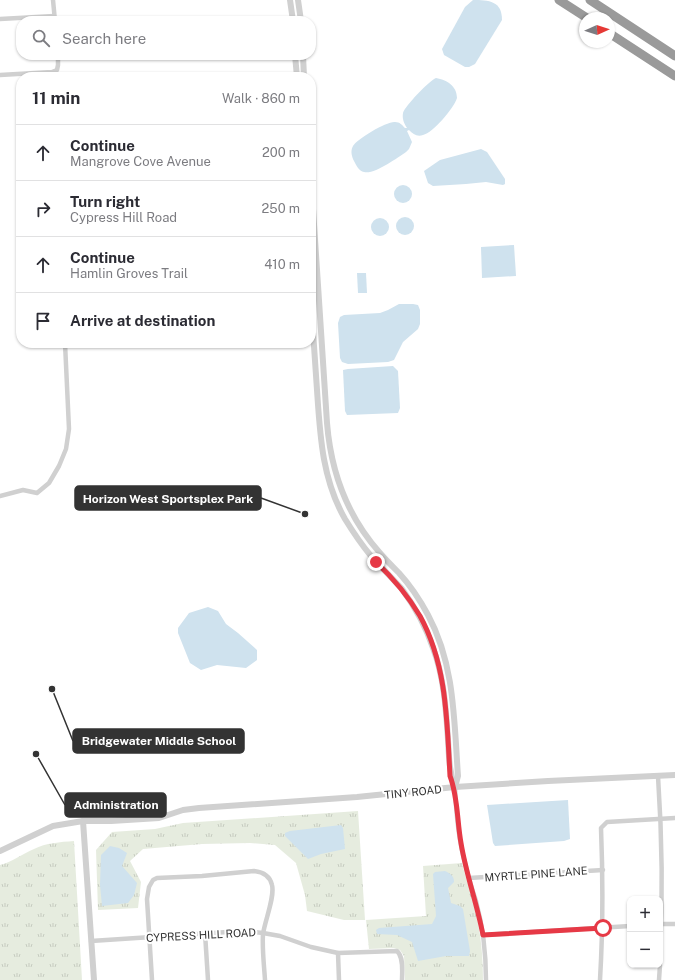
<!DOCTYPE html>
<html lang="en">
<head>
<meta charset="utf-8">
<style>
	body { margin:0; font-family:"Public Sans",sans-serif; background:#f7f7f7; color:#2b2b33 }
	.controls { position:absolute; right:12px; bottom:12px; display:grid; overflow:hidden; border-radius:8px; box-shadow:0 1px 3px #0004 }
	.controls button { width:36px; height:36px; display:grid; place-items:center; padding:0; border:0; border-bottom:1px solid #e1e1e2; background:#fff; color:#2b2b33; font:20px sans-serif }
	.compass { position:absolute; left:579px; top:12px; width:36px; height:36px; border-radius:50%; background:#fff; box-shadow:0 1px 3px #0004; rotate:87deg }
	.stop { position:absolute; width:12px; height:12px; margin:-9px; border:3px solid #e63946; border-radius:50%; background:#fff }
	.stop.end { background:#e63946; border-color:#fff; box-shadow:0 1px 4px #0008 }
	.list { margin:0; padding:0; list-style:none }
	h2 { display:flex; justify-content:space-between; align-items:center; height:52px; margin:0; padding:0 16px; font-size:17px }
	h2 small { font-size:13px; font-weight:400; color:#7c7c81 }
	.list li { display:grid; grid-template-columns:26px 1fr auto; gap:12px; align-items:center; box-sizing:border-box; height:56px; padding:0 16px; border-top:1px solid #e1e1e2 }
	.list b { display:block; font-size:15px; white-space:nowrap }
	.list p { margin:0; font-size:13px; white-space:nowrap; color:#7c7c81 }
	.list em { font-size:13px; font-style:normal; color:#7c7c81 }
	.icon { flex:none; width:22px; height:22px; fill:none; stroke:currentColor; stroke-width:2; stroke-linecap:round; stroke-linejoin:round }
	.map { position:relative; flex:none; width:675px; height:980px; overflow:hidden }
	.search { position:absolute; background:#fff; box-shadow:0 1px 3px #0004; left:16px; top:16px; width:300px; height:44px; display:flex; align-items:center; gap:10px; box-sizing:border-box; padding:0 14px; border-radius:16px; color:#7c7c81; font-size:15px }
	.panel { position:absolute; background:#fff; box-shadow:0 1px 3px #0004; left:16px; top:72px; width:300px; height:276px; border-radius:16px }
	.map>svg:first-child { display:block }
	.park { fill:url(#park-tufts) }
	.water { fill:#cfe2ee }
	.lines { fill:none; stroke-linecap:round; stroke-linejoin:round }
	.minor { stroke:#d0d0d0; stroke-width:4.5 }
	.tertiary { stroke:#d0d0d0; stroke-width:6 }
	.motorway { stroke:#9a9a9a; stroke-width:9 }
	.route { stroke:#e63946; stroke-width:5 }
	.labels { text-anchor:middle; stroke-width:4; stroke-linejoin:round; paint-order:stroke }
	.street-label { font-size:11px; fill:#333; stroke:#fff }
	.leader { fill:none; stroke:#333; stroke-width:1.5 }
	.callout-dot { fill:#333; stroke:#fff; stroke-width:1.5 }
	.callout { fill:#333; stroke:#333; stroke-width:1.5 }
	.callout-label { font-size:12px; text-anchor:middle; font-weight:bold; fill:#fff }
</style>
</head>
<body>
<div class="map">
<svg width="675" height="980" viewBox="0 0 675 980">
	<defs>
		<pattern id="park-tufts" width="24" height="20" patternUnits="userSpaceOnUse"><rect width="24" height="20" fill="#e6ecdf"/><path d="M3 7l-1-3M5 7V3M7 7l1-3M15 17l-1-3M17 17v-4M19 17l1-3" fill="none" stroke="#c6cbc0"/></pattern>
	</defs>
	<rect width="100%" height="100%" fill="#fff"/>
	<g class="park">
		<path d="M358,811L365,920H344L307,911L305,895L296,863L275,845L250,843L202,844L143,849L130,861L141,882L138,908L98,910L96,850L112,832L155,829L183,823Z"/>
		<path d="M74,841L82,980H0V865C12,862 22,854 34,849C46,843 60,842 74,841Z"/>
		<path d="M462,863C466,879 472,894 475,909C481,933 483,957 483,980H405L404,956L400,950L394,948L369,949L366,920L426,916L423,866Z"/>
	</g>
	<g class="water">
		<path d="M473,0C489,0 502,1 502,20L475,64L469,67H465L444,55L442,49L465,7Z"/>
		<path d="M436,78C447,80 457,86 457,98C454,108 433,133 423,135C417,137 413,134 409,130L407,131L412,142L409,149L406,152C397,158 374,175 364,172C359,171 356,165 354,161C352,157 350,151 353,146C357,139 387,121 395,122C400,122 402,125 405,128H407C404,123 402,119 403,113C405,106 429,81 436,78Z"/>
		<path d="M481,149L487,152L505,179V184L503,185L486,182L466,184L433,186L428,183L424,171L440,160Z"/>
		<circle cx="403" cy="194" r="9"/>
		<circle cx="405" cy="226" r="9"/>
		<circle cx="380" cy="227" r="9"/>
		<path d="M514,245L516,276L482,278L481,247Z"/>
		<path d="M357,273H366L367,293H358Z"/>
		<path d="M399,304H413L418,305L420,310V324L418,329L403,342L394,360L388,362L348,364L342,362L340,358L338,323L340,317L344,315L380,313L388,310Z"/>
		<path d="M393,366L398,371L400,408L398,413L347,415L345,411L343,370L348,369Z"/>
		<path d="M208,607L218,611L226,624L238,633L257,650V660L246,668L217,665L201,670L190,663L178,633V628L189,613Z"/>
		<path d="M568,800L570,839L564,841L495,846L493,843L487,805Z"/>
		<path d="M341,825L343,828L345,849L321,854L308,859L285,836V833L290,831Z"/>
		<path d="M110,846L119,848L127,853L122,866L137,883L134,895L128,903L102,906L100,885L101,855Z"/>
		<path d="M445,871C451,874 454,876 454,882L448,888L451,903L460,906L463,909L470,951L469,956H446L418,961L412,942L397,935L377,934L376,930L379,928L432,924L436,916L433,874L435,872Z"/>
	</g>
	<g class="lines">
		<g class="minor">
			<path d="M53,0L55,21"/>
			<path d="M0,19L54,16"/>
			<path d="M0,75L52,72L57,70L58,65V55"/>
			<path d="M0,496L23,490L37,493L49,483L59,466L66,449L69,429L65,343"/>
			<path d="M658,776C662,836 663,897 660,957"/>
			<path d="M455,787C456,813 458,838 465,863C468,876 472,889 476,901C483,927 486,954 486,980"/>
			<path d="M469,878L603,870"/>
			<path d="M660,924H675"/>
			<path d="M205,933L208,980"/>
			<path d="M483,935L630,926"/>
			<path d="M91,941L243,931L263,933L280,936L311,947L338,953L397,951C404,957 402,972 402,980"/>
			<path d="M338,953L339,980"/>
			<path d="M152,980L147,899L149,887L153,880L157,878L202,876L254,871C263,872 270,876 272,885C275,897 265,920 263,934C262,949 264,964 265,980"/>
			<path d="M600,980C603,929 603,879 601,828L607,822L675,818"/>
			<path d="M659,980L660,965"/>
		</g>
		<g class="tertiary">
			<path d="M290,0L293,21"/>
			<path d="M298,0L301,21"/>
			<path d="M295,55L297,77"/>
			<path d="M303,55L304,77"/>
			<path d="M311,178L327,423C331,473 347,516 380,553C386,560 392,566 399,573C410,585 420,600 428,615C455,665 454,721 458,776L455,787"/>
			<path d="M311,302C313,332 315,361 317,390C320,435 322,479 345,519C353,532 361,544 371,556C381,567 392,578 402,589C415,607 426,627 433,648C444,677 446,709 448,740C449,756 449,772 455,787"/>
			<path d="M83,821L94,980"/>
			<path d="M0,851L53,826L83,821H111L159,818L183,810L199,808L357,797L455,787L548,781L675,775"/>
		</g>
		<g class="motorway">
			<path d="M559,0L587,18"/>
			<path d="M590,0L675,56"/>
			<path d="M609,33L675,76"/>
		</g>
	</g>
	<g class="lines">
		<path class="route" d="M376,562C393,578 408,596 420,616C447,665 447,722 450,776C458,797 457,821 461,843C466,874 477,904 483,935L603,928"/>
	</g>
	<g class="labels">
		<g class="street-label">
			<text transform="translate(413 792) rotate(-6)" y="4">TINY ROAD</text>
			<text transform="translate(536 874) rotate(-4)" y="4">MYRTLE PINE LANE</text>
			<text transform="translate(201 935) rotate(-3)" y="4">CYPRESS HILL ROAD</text>
		</g>
	</g>
	<path class="leader" d="M305 514L261 498M52 689L73 741M36 754L65 805"/>
	<g class="callout-dot">
		<circle cx="305" cy="514" r="4"/>
		<circle cx="52" cy="689" r="4"/>
		<circle cx="36" cy="754" r="4"/>
	</g>
	<g class="callout">
		<rect x="75" y="486" width="186" height="24" rx="4"/>
		<rect x="73" y="729" width="171" height="24" rx="4"/>
		<rect x="65" y="793" width="101" height="24" rx="4"/>
	</g>
	<g class="callout-label">
		<text x="168" y="503">Horizon West Sportsplex Park</text>
		<text x="159" y="745">Bridgewater Middle School</text>
		<text x="116" y="809">Administration</text>
	</g>
</svg>
<div class="controls">
<button>+</button>
<button>−</button>
</div>
<svg class="compass" viewBox="-18 -18 36 36"><path d="M0-13l5 13h-10z" fill="#e53935"/><path d="M0 13l5-13h-10z" fill="#7c7c81"/></svg>
<div class="stop" style="left:603px;top:928px"></div>
<div class="stop end" style="left:376px;top:562px"></div>
<div class="search"><svg class="icon" aria-label="search" viewBox="0 0 24 24"><circle cx="10" cy="10" r="6"/><path d="M15 15l6 6"/></svg>Search here</div>
<section class="panel">
<h2>11 min<small>Walk · 860 m</small></h2>
<ul class="list">
<li><svg class="icon" aria-label="ahead" viewBox="0 0 24 24"><path d="M12 20V5M6 11l6-6 6 6"/></svg><div><b>Continue</b><p>Mangrove Cove Avenue</p></div><em>200 m</em></li>
<li><svg class="icon" aria-label="right" viewBox="0 0 24 24"><path d="M7 20v-9h11M14 6l5 5-5 5"/></svg><div><b>Turn right</b><p>Cypress Hill Road</p></div><em>250 m</em></li>
<li><svg class="icon" aria-label="ahead" viewBox="0 0 24 24"><path d="M12 20V5M6 11l6-6 6 6"/></svg><div><b>Continue</b><p>Hamlin Groves Trail</p></div><em>410 m</em></li>
<li><svg class="icon" aria-label="arrive" viewBox="0 0 24 24"><path d="M6 21V4h12l-3 4 3 4H6"/></svg><div><b>Arrive at destination</b></div></li>
</ul>
</section>
</div>
</body>
</html>
